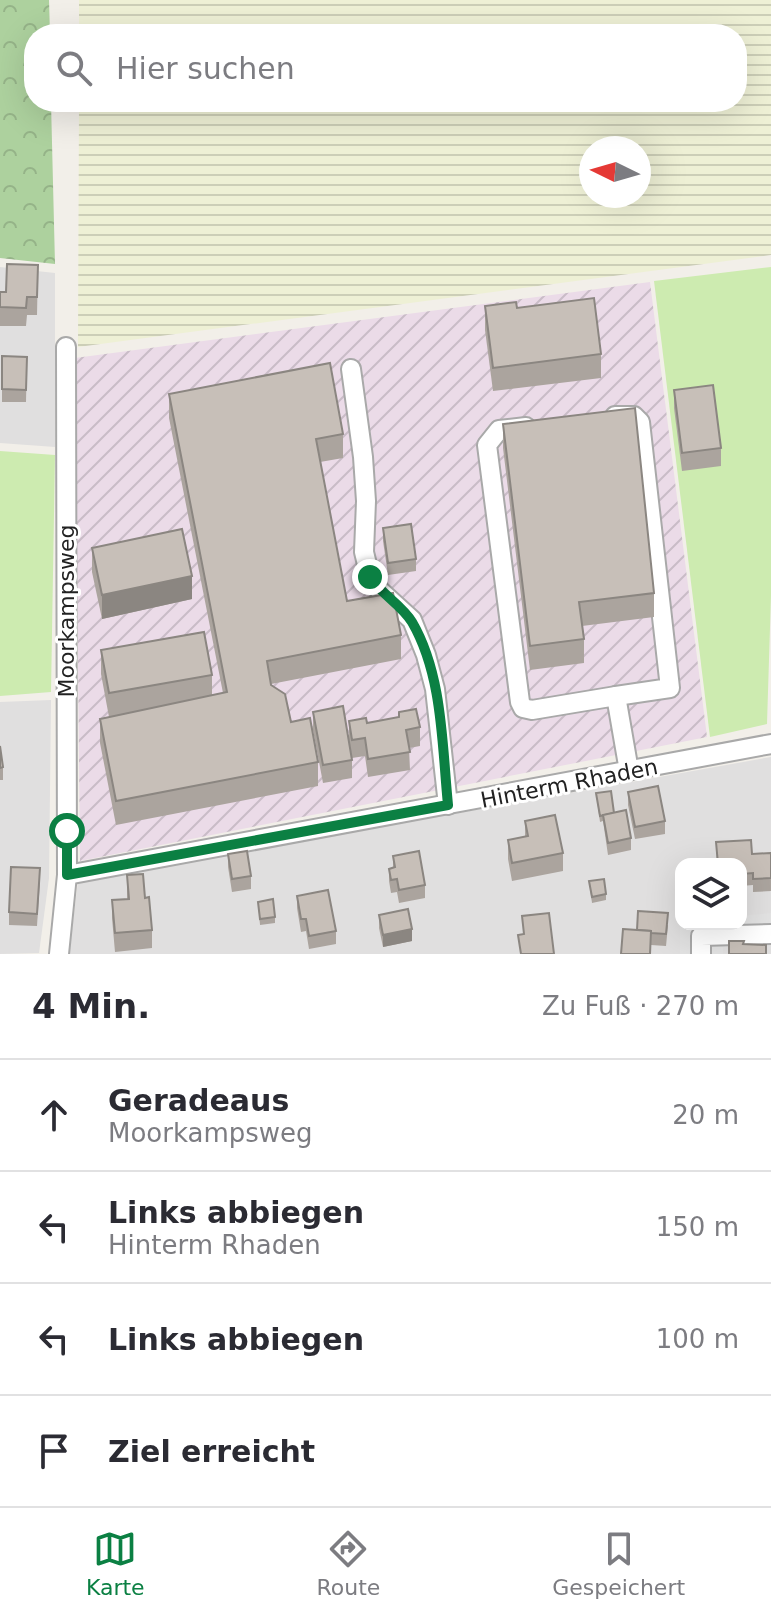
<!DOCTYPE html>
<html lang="de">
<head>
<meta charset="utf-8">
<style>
	body { margin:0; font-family:"DejaVu Sans",sans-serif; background:#f7f7f7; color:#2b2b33 }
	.controls { position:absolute; right:24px; bottom:24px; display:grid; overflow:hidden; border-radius:16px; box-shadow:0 8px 32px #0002 }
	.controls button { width:72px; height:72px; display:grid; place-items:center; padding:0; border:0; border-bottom:2px solid #e1e1e2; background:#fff; color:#2b2b33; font:40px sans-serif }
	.compass { position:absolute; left:579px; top:136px; width:72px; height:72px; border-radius:50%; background:#fff; box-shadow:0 8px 32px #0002; rotate:275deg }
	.stop { position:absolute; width:24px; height:24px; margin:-18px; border:6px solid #0b8043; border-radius:50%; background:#fff }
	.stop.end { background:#0b8043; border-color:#fff; box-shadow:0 2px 8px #0008 }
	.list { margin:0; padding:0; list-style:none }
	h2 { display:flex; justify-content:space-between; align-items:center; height:104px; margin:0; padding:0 32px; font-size:34px }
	h2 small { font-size:26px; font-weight:400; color:#7c7c81 }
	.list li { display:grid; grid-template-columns:52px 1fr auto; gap:24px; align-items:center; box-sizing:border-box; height:112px; padding:0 32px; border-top:2px solid #e1e1e2 }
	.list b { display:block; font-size:30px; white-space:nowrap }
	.list p { margin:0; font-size:26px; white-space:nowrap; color:#7c7c81 }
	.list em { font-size:26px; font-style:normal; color:#7c7c81 }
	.icon { flex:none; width:44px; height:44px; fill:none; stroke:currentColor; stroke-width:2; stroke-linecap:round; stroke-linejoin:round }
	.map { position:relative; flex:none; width:771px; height:954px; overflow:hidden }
	.search { position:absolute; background:#fff; box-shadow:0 8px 32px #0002; left:24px; right:24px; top:24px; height:88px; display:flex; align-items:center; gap:20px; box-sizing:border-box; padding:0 28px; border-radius:32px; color:#7c7c81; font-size:30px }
	.sheet { height:552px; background:#fff }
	nav { display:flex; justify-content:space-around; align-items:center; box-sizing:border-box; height:112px; border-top:2px solid #e1e1e2; background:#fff; font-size:22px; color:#7c7c81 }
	nav a { display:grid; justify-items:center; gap:4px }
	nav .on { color:#0b8043 }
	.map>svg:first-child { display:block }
	.residential { fill:#e0dfdf; fill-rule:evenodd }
	.industrial { fill:url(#industrial-furrows) }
	.farmland { fill:url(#farmland-rules); fill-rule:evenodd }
	.grass { fill:#cdebb0 }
	.forest { fill:url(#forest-crowns) }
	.parking { fill:#e2e2e2 }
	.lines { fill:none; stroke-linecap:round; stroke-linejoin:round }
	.minor-casing { stroke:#a9a9a9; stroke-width:22 }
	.minor { stroke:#fff; stroke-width:18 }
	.wall { fill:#aba49e }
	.shaded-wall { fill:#8b8681 }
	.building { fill:#c7bfb8; stroke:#8b8681; stroke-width:2 }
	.route { stroke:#0b8043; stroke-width:10 }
	.labels { text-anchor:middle; stroke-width:6; stroke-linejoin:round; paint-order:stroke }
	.street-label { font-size:22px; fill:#222; stroke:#fff }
</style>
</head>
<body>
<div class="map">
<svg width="771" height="954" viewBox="0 0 771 954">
	<defs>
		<pattern id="industrial-furrows" width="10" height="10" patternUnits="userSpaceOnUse" patternTransform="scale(2)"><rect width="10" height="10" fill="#ebdbe8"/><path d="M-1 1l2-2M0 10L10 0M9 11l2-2" fill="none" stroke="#c9bcc7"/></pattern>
		<pattern id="farmland-rules" width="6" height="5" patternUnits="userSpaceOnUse" patternTransform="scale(2)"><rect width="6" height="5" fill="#eef0d5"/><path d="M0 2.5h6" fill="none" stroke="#ccceb7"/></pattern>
		<pattern id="forest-crowns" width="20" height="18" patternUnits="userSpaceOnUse" patternTransform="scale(2)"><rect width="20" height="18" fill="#add19e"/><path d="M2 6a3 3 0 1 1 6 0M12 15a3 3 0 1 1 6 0" fill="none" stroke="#95b388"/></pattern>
	</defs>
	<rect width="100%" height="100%" fill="#f2efe9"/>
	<g class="residential">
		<path d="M0,267L55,273V447L0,443Z"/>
		<path d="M51,700L49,878L39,953L0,954V702Z"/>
		<path d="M771,757V954H69L78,881ZM681,864H741V924H681Z"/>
	</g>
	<path class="industrial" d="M650,282L707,737L80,861L75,358Z"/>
	<path class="farmland" d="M79,0H771V255L78,347L79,102H737V34H79ZM591,148H639V196H591Z"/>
	<g class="grass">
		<path d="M771,267V595L767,724L710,737L654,281Z"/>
		<path d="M0,451L55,455L51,692L0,696Z"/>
	</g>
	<path class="forest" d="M0,0H49L50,34H34V102H51L55,264L0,258Z"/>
	<path class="parking" d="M771,913V944L723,947V954H680V921L681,924H741V916Z"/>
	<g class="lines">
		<g class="minor-casing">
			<g id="minor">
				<path d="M351,369L363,457L366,501L364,552L370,577L379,590L412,620L426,655L435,689L448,805"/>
				<path d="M615,416H634L640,422L670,688L616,696"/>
				<path d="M526,427L499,430L487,445L520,702L523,708L532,710L616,696L629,771"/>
				<path d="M67,875L771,744"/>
				<path d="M59,954L67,875L66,347"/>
				<path d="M701,954V936L771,934"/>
			</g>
		</g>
		<use href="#minor" class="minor"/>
	</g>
	<g class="wall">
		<path d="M38,265L37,315H27L26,326H0V292H6Z"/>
		<path d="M485,306L517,308L601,354V378L493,391L485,330Z"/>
		<path d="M2,356L27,357L26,402H2Z"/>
		<path d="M674,390L721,448V466L682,471L674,408Z"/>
		<path d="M169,394L343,434V458L320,462L347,601L401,635V659L271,684L291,722L318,762V786L116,825L100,743V719L109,717L101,674V650L212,675V696L223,693L169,418Z"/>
		<path d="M503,424L654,593V617L582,626L584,639V663L530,670L503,448Z"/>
		<path d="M383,528L416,559V571L388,575L383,541Z"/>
		<path d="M92,548L192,599L102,619L92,572Z"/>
		<path d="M313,712L352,760V778L323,783L313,730Z"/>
		<path d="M399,712L420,727V746L409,748L410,770L368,777L365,756L352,758L349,740V721L367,723L399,717Z"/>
		<path d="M0,746L3,767V780H0Z"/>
		<path d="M628,792L665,821V834L635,839L628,805Z"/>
		<path d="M596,793L614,813L631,838V850L608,855L603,821L600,822Z"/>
		<path d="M525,821L563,853V871L512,881L508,859V840L525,837Z"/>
		<path d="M716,842L752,854L771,853V891L753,892V885L741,886V864H717Z"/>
		<path d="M228,854L251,876V889L232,892L228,867Z"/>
		<path d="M393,856L425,885V898L399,903L397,892L391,893L389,881V869L393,868Z"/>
		<path d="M127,875L145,898L152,930V948L115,952L112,918V900L127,899Z"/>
		<path d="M40,881L37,926L9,925V912Z"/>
		<path d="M589,881L606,894V900L592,903Z"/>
		<path d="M297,896L336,931V944L309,949L306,931L301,932L297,908Z"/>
		<path d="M258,902L275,917V923L260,925Z"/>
		<path d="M379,915L412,941L383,947L379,928Z"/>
		<path d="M668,925L666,946L651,945L637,930Z"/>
	</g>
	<g class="shaded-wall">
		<path d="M192,576V599L102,619V595Z"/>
		<path d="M412,929V941L383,947V935Z"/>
	</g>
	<g class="building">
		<path d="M7,264L38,265L37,297H27L26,308L0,307V292H6Z"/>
		<path d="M594,298L601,354L493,368L485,306L516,302L517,308Z"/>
		<path d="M2,356L27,357L26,390L2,389Z"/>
		<path d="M330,363L343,434L316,439L347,601L393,593L401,635L267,661L271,685L285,694L291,722L310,718L318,762L116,801L100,719L227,692L169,394Z"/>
		<path d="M713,385L721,448L682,453L674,390Z"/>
		<path d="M635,408L654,593L579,602L584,639L530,646L503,424Z"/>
		<path d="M411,524L416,559L388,563L383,528Z"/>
		<path d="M182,529L192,576L102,595L92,548Z"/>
		<path d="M204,632L212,675L109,693L101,650Z"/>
		<path d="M343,706L352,760L323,765L313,712Z"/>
		<path d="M416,709L420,727L406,730L410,752L368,759L365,738L352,740L349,721L366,718L367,723L399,717V712Z"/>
		<path d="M0,746L3,767L0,768Z"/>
		<path d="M658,786L665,821L635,827L628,792Z"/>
		<path d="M611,791L614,813L600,816L596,793Z"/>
		<path d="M626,810L631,838L608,843L603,815Z"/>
		<path d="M555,815L563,853L512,863L508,840L528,836L525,821Z"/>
		<path d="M751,840L752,854L771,853V878L753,879V873L741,874V864H718L716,842Z"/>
		<path d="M247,851L251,876L232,879L228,854Z"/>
		<path d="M419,851L425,885L399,890L397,879L391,880L389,869L395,867L393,856Z"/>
		<path d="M11,867L40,868L37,914L9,912Z"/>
		<path d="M143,874L145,898L149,897L152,930L115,933L112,900L129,899L127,875Z"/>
		<path d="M604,879L606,894L592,897L589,881Z"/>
		<path d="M328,890L336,931L309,936L306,919H301L297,896Z"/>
		<path d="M273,899L275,917L260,919L258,902Z"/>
		<path d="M408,909L412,929L383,935L379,915Z"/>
		<path d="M638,911L668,913L666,934L651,933V931L637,930Z"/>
		<path d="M549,913L554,954H521L518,935L524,934L522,916Z"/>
		<path d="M623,929L651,931L650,954H621Z"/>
		<path d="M729,941H744L743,944L766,945V954H729Z"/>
	</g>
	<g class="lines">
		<path class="route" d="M67,831V875L448,805C442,746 443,675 412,622C402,605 381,594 370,577"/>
	</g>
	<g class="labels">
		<g class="street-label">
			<text transform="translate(66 611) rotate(-90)" y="8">Moorkampsweg</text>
			<text transform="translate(569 783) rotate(-11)" y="8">Hinterm Rhaden</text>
		</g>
	</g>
</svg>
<div class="controls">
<button><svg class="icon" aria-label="layers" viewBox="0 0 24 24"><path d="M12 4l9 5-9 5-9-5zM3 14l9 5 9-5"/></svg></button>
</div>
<svg class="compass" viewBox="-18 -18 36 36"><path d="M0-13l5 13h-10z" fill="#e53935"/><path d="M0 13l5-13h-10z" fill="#7c7c81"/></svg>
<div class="stop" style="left:67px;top:831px"></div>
<div class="stop end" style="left:370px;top:577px"></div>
<div class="search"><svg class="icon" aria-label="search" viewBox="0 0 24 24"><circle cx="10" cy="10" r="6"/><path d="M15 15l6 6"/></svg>Hier suchen</div>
</div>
<section class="sheet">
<h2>4 Min.<small>Zu Fuß · 270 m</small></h2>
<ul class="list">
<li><svg class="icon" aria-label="ahead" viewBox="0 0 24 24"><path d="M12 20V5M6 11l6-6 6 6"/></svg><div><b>Geradeaus</b><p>Moorkampsweg</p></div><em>20 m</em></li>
<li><svg class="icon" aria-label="left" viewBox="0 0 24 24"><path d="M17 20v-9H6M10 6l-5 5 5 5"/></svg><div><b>Links abbiegen</b><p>Hinterm Rhaden</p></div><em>150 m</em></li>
<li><svg class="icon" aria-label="left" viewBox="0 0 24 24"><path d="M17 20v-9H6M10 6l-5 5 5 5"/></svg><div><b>Links abbiegen</b></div><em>100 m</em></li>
<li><svg class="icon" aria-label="arrive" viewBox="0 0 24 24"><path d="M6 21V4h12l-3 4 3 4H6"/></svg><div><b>Ziel erreicht</b></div></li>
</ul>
</section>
<nav>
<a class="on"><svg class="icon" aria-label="map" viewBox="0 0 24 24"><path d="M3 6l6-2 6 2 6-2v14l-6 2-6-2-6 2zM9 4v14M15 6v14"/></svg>Karte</a>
<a><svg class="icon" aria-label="directions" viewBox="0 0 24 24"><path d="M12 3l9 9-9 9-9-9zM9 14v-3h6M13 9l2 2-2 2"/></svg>Route</a>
<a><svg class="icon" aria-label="saved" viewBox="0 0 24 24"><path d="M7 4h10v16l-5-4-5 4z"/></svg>Gespeichert</a>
</nav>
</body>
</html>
